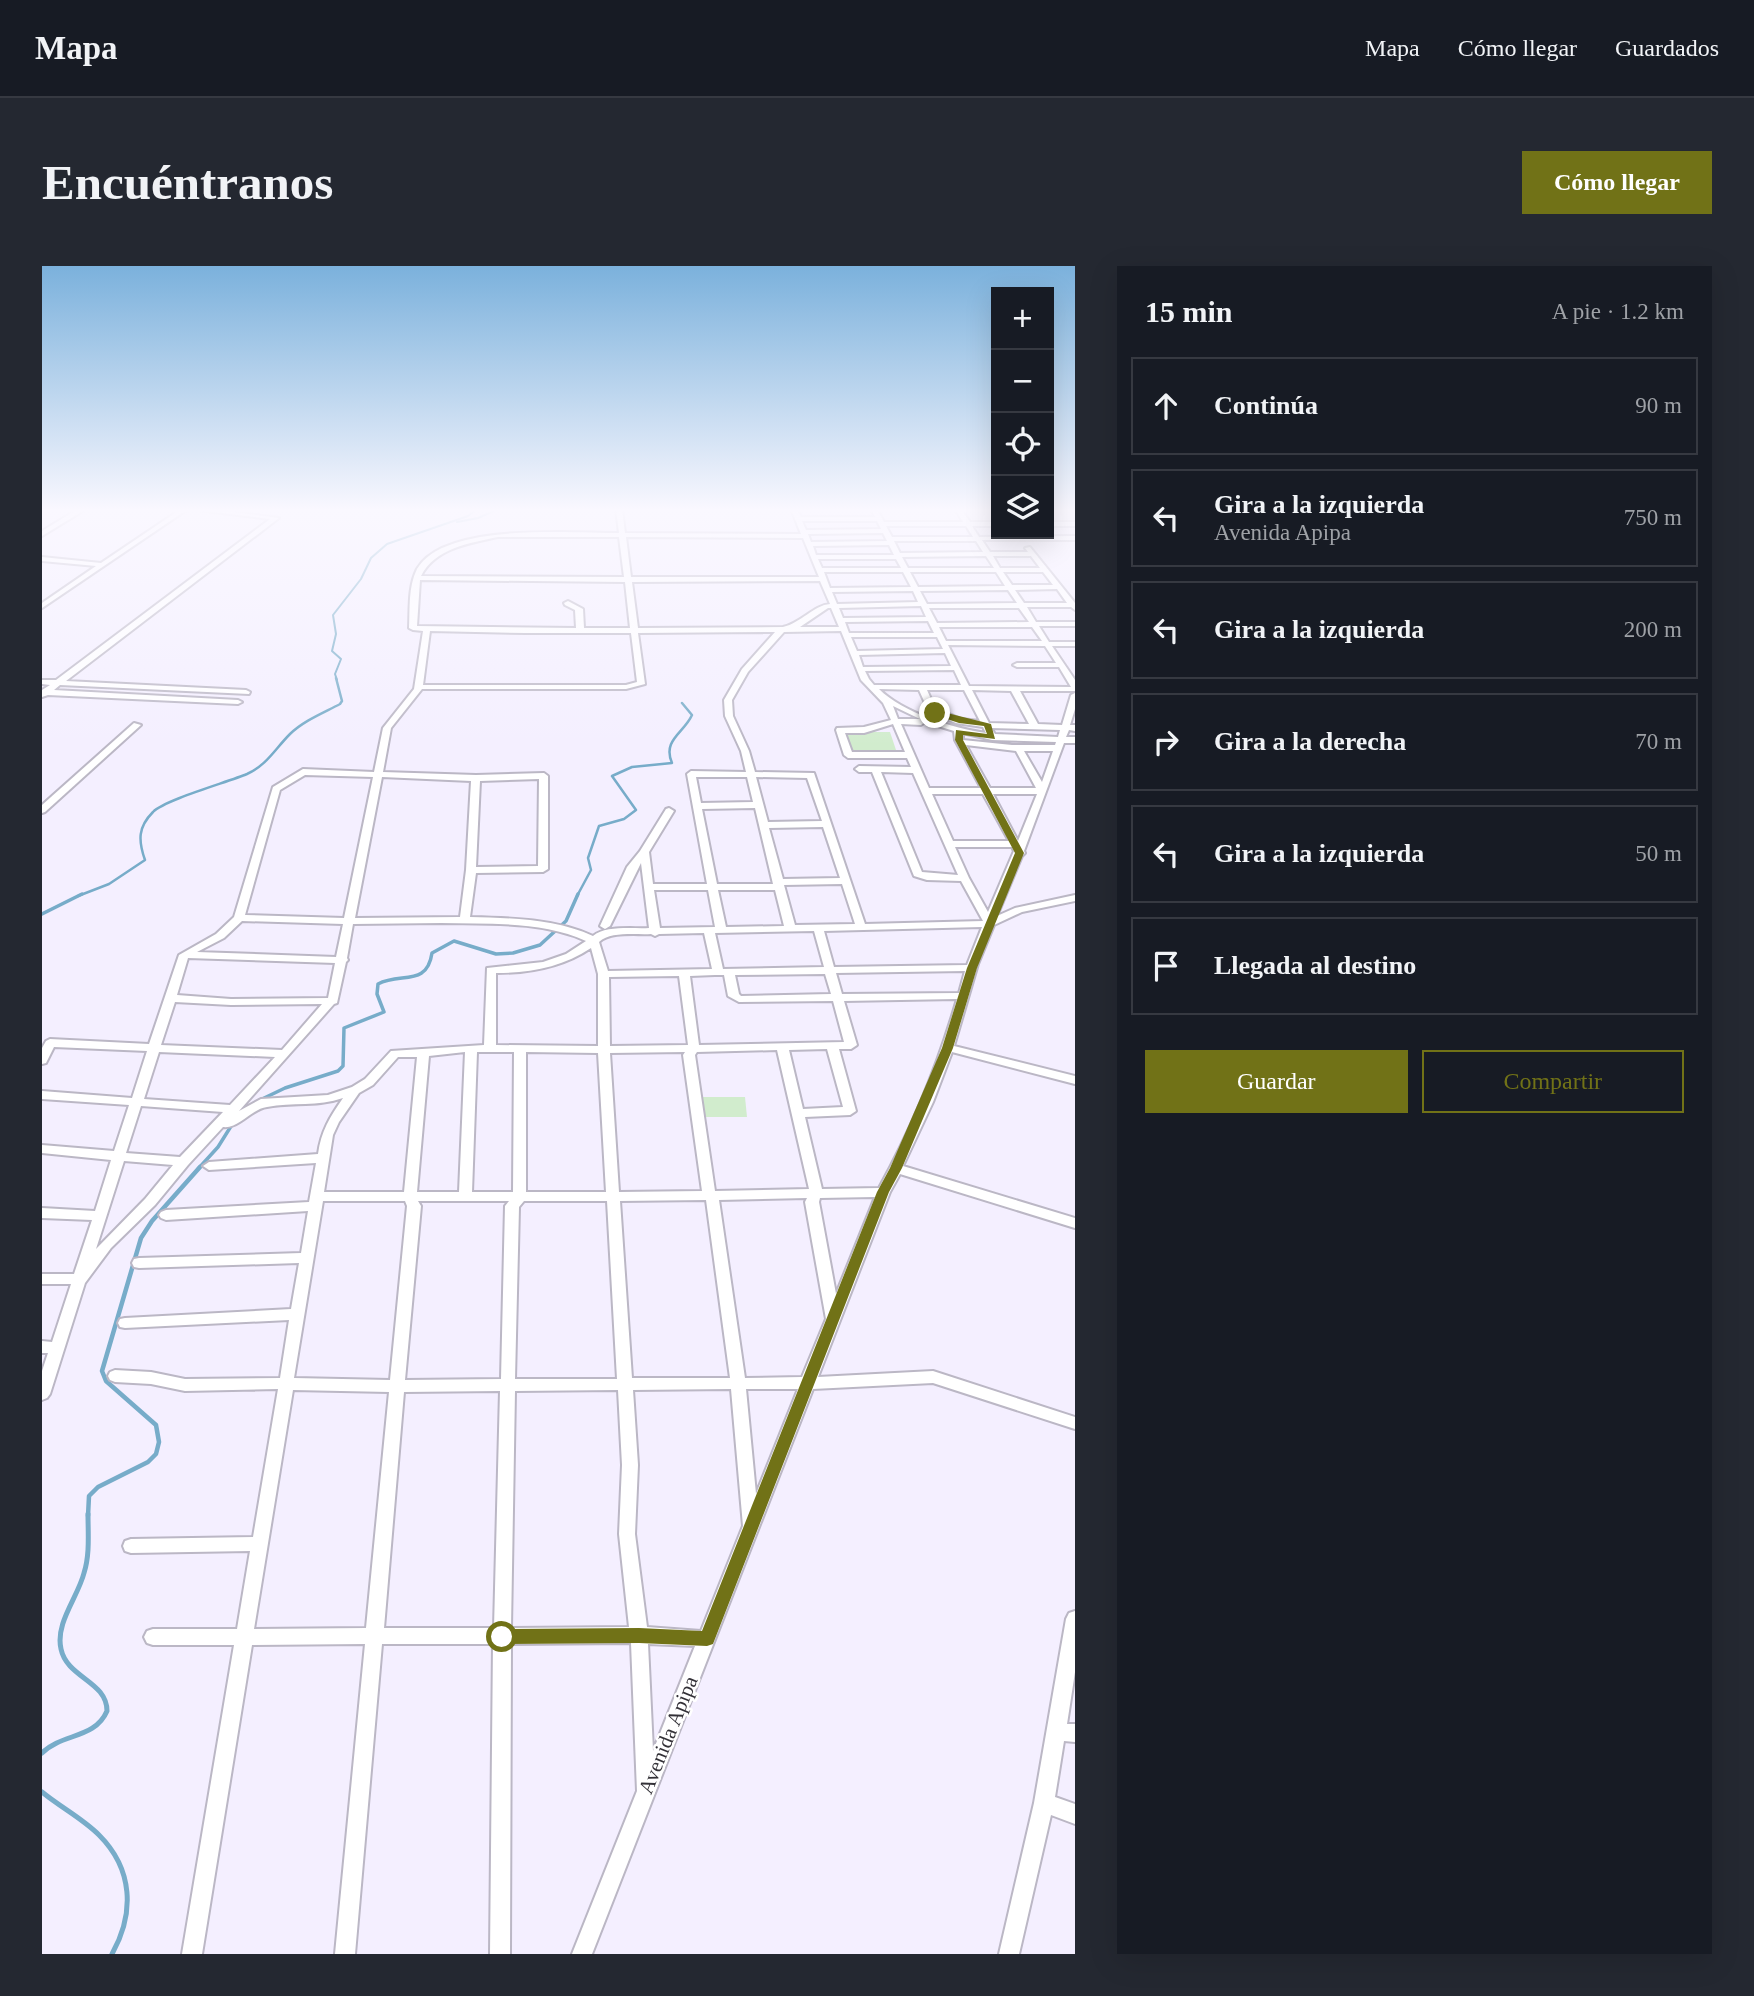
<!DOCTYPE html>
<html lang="es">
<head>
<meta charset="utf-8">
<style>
	body { margin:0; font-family:Georgia,serif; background:#242831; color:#f1f3f6 }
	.controls { position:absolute; right:21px; top:21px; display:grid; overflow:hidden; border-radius:0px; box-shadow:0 7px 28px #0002 }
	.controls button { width:63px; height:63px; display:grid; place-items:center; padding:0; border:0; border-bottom:2px solid #363941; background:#171b24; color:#f1f3f6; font:35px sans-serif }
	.stop { position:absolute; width:21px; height:21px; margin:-16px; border:5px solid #717217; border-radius:50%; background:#fff }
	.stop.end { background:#717217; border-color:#fff; box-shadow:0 2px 7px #0008 }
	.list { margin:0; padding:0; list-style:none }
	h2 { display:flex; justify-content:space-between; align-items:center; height:91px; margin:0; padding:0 28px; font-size:30px }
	h2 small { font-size:23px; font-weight:400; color:#9ea1a6 }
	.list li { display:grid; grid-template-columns:46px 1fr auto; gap:21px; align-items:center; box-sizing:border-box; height:98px; margin:0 14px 14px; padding:0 14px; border:2px solid #363941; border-radius:0px }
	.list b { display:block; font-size:26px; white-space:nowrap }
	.list p { margin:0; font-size:23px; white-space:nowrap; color:#9ea1a6 }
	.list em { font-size:23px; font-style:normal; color:#9ea1a6 }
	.actions { display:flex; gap:14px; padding:21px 28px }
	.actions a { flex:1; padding:16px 0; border:2px solid #717217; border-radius:0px; text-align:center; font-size:24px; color:#717217 }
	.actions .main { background:#717217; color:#fff }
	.icon { flex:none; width:38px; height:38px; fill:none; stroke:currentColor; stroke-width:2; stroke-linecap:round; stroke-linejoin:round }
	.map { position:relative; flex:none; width:1033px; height:1688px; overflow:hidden; border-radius:0px }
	header { display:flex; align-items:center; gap:42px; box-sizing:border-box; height:98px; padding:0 35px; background:#171b24; border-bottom:2px solid #363941 }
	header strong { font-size:33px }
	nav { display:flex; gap:38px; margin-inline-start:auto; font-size:24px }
	.intro { display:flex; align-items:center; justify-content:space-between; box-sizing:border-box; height:168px; padding:0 42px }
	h1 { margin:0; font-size:49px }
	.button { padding:18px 32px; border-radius:0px; background:#717217; color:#fff; font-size:24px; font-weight:700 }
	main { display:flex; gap:42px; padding:0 42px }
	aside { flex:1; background:#171b24; border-radius:0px; box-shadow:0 7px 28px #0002 }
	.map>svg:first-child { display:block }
	.green { fill:#d1eccd }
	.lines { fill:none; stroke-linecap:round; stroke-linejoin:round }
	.stream-far4 { stroke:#77acc9; stroke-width:2 }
	.stream-far3 { stroke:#77acc9; stroke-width:2.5 }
	.stream-far2 { stroke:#77acc9; stroke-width:3.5 }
	.stream-far1 { stroke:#77acc9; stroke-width:4.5 }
	.stream { stroke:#77acc9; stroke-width:5 }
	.minor-casing { stroke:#bbb7c5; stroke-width:4 }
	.minor { fill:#fff; fill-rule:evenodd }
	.route { fill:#717217 }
	.labels { text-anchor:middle; stroke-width:5; stroke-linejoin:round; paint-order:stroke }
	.street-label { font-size:21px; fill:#333137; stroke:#fff }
</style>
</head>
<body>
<header>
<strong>Mapa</strong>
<nav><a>Mapa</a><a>Cómo llegar</a><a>Guardados</a></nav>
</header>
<div class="intro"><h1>Encuéntranos</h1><a class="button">Cómo llegar</a></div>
<main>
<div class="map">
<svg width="1033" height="1688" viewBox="0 0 1033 1688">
	<rect width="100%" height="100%" fill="#f4efff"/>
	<g class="green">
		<path d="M803,466H848L855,487H809Z"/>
		<path d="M659,831H703L705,851H661Z"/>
	</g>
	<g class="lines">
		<g class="stream-far4">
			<path d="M415,256L436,252L456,243"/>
			<path d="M295,414L293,408L299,393L290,385L294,368L291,349L319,313L329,292L345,278L426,250L435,243"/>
		</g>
		<g class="stream-far3">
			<path d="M36,630L67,618L103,594C96,574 96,561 111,546C122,534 186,516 205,508C225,499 233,483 248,468C261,455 281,447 298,438L300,435L294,412"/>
			<path d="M535,630L549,604L546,592L557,560L582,553L594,544L570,510L590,501L630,497C620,474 642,467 650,449L640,437"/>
		</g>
		<g class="stream-far2">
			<path d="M0,648L40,628"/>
			<path d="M212,837L243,822L296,805L301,800L302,762L342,746L335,728L336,718C359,706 385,721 390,687L412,675L454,688L471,687L498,679L524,655L536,628"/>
			<path d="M156,903L176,881L191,857"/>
		</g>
		<path class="stream-far1" d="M46,1250L47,1230L56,1221L106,1196L114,1188L117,1176L114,1159L64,1115L60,1105L99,972L110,955L158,901"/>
		<g class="stream">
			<path d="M0,1487C20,1467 53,1473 65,1445C65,1415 25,1412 19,1383C13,1357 36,1331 42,1307C48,1288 46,1268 46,1248"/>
			<path d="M0,1526C18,1541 40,1552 57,1569C91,1603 93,1647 70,1688"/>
		</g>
		<g class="minor-casing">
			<g id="minor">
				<path d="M36,243H44L0,270V265Z"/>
				<path d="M139,243H146L0,342V337L54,300L0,295V291L59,297Z"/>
				<path d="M147,243H168L237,252L24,415L204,424L208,426L207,428L18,419L12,424L196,434L200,436L196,438L6,429L0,431V424L8,419L0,418V414H14L228,253Z"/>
				<path d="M574,243H580L583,267L759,268L749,243H755L759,251H833L829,243H835L842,256H921L913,243H919L928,256H954V260H930L937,271L1033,270V274H940L948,286H986L983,282L988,281L1033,337V344L1029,341H985L994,356H1033V360H997L1007,376H1033V380H1010L1033,414V425H978L996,458L1020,459L1029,429L1033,427V443L1028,459H1033V465L1027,464L1024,471H1033V477H1022L982,585L983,587L980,590L955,650L973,642L1033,629V635L980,646L952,659L936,698L912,780L1033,810V818L910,786L891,836L861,900L1033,952V962L858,908L848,926L776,1111L891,1105L1033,1151V1163L891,1117L771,1123L550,1688H530L595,1525L589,1377L469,1378L468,1688H448L451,1378H340L313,1688H293L323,1378L210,1379L160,1688H140L192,1379H111L105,1377L102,1371L105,1365L111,1363H195L208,1285L89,1287L83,1285L81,1280L83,1275L89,1273L211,1271L236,1123L143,1125L109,1118L73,1116L68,1114L66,1110L68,1106L73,1104L109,1106L143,1113L238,1112L247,1054L83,1062L78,1061L76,1057L78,1053L83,1052L249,1043L257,997L97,1002L92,1001L90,997L92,993L97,992L259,987L266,945L124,954L119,952L117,949L119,946L124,944L267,936L274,897L167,904L161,900L167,896L276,888C279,865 288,851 301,832C276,841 250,836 225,841C209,843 197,863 181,861L146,899L113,939L69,982L43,1017L8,1128L5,1132L0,1134V1105L6,1087H0V1075L10,1076L29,1018H0V1008H32L50,954L0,952V942L53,945L69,894L0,887V879L72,885L87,839L0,833V825L90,832L105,785L12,781L4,797L0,798V782L4,775L8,773L107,778L137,689L174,668L192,651L231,521L261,503L332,506L341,462L372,423L381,365L371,364L367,362C368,343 366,321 375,303C402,256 529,267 577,267ZM760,255H835L839,263L764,264ZM844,260H924L931,271H850ZM841,267L845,275L769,276L766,268ZM456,271H577L582,311L379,310C393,282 428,277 456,271ZM584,271L761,272L777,311H589ZM852,275H934L941,286L858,287ZM847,279L852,289H774L771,280ZM944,290L952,302H866L860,291ZM951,290H989L998,302H958ZM776,293H854L859,302H780ZM782,306H861L869,321L788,322ZM868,306H954L963,320L876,321ZM961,306H1001L1011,319H970ZM378,314L583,316L588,362H542L541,343L526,335L522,337L523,339L533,344L534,362L375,360ZM778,315L788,338C772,339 759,357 741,361L596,362L590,316ZM1015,323L1025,337H982L973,324ZM966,324L975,337L885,338L878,325ZM871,325L876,336L795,338L790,326ZM879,340L884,351L801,352L797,342ZM786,342H789L797,361H758ZM887,342H977L987,356L895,357ZM886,355L892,367H807L803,356ZM897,361H990L1000,375H904ZM388,365L484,367H589L595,416L584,419H381ZM799,365L819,414L841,437L849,454L822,461L795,462L794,464L802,489L806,492H865L869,501L817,500L813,503L817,506H830L872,610L885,614L919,615L941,655L823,658L772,507L713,506L707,485L691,450L690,434L706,406L742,366ZM733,366L700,403L682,434L683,450L699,485L704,506L649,505L645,508L665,618H611L607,586L632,545L627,542L624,543L598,585L585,601L558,660L563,663L568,660L599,597L607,662C591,663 564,659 551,670C514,653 469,652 428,651L434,607L501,606L506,603V510L502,507L434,509L341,506L349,462L380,423H584L603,418L596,367ZM809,371H895L901,383L815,385ZM906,379L1003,380L1014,397H975L971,399L975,401H1017L1029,421L927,420ZM903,387L909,400L821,401L817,389ZM912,404L919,419H832L827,413L823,405ZM837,423L877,424L887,446L914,457L941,461L944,467C911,462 861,447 837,423ZM885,424H922L938,455L919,453L893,442ZM930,424L969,425L987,458L947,457ZM851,440L878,453H856ZM883,456L912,465L913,474L939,522H887L859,458L879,459ZM851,458L863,486H810L803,467H822ZM949,462L1018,464L1016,471L953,468ZM921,467L950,474L1014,476L1013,479H970L921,474ZM924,479L974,485L994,522H948ZM982,485H1011L1000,516ZM839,506L871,507L916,609L880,606ZM263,509L331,511L302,652L203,649L238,524ZM340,511L429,515L424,604L418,651L313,652ZM654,511H705L711,536L659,537ZM714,511L765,512L780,555L726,556ZM497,513L496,600L434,601L438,515ZM890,528H941L967,575H911ZM951,528H995L976,575ZM713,542L731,618H675L660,543ZM781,561L798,612L741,613L727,562ZM913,581H970L972,585L946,646L927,612ZM800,618L813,658L753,659L742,619ZM612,624H666L673,661L618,662ZM676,624H733L742,660L684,661ZM200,655L301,658L294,691L155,686L182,672ZM399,657C447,658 501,655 544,675L524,688L501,696L445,702L442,779L349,785L323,813L310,821L286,829L219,833L197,845L292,738L295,737L304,696L306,694L305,692L311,658ZM940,661L925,699L792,701L782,665ZM772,665L782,701L681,703L673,667ZM662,667L670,703L566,705L557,676C569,665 594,669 609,668L613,670L617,668ZM549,682L556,708V780L454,779V707C488,707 521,701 549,682ZM146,692L293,697L286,732L189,733L135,729ZM923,705L917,727L800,728L794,707ZM783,708L789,728L699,730L697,728L693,709ZM673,709H682L686,730L697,736L791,735L802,776L657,779L648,710ZM637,710L646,779L568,780L567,711ZM915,733C896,799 870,862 837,922L780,923L763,851L808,849L814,845L797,783H809L815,779L802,735ZM133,736L189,739L280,738L240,784L119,779ZM785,783L801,841L761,843L747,784ZM735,784L767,923L673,925L653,789L655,786ZM117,786L233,791L188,839L102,833ZM423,786L417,926H375L387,790ZM435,786H472L471,926H430ZM484,786L556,787L564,926H484ZM643,786L641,789L660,925L577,926L568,787ZM356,791H375L362,926H282L291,869L297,856L317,827L331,819ZM99,840L181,846L138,891L84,887ZM82,895L131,899L103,933L54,983ZM833,931L794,1028L777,936L778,932ZM765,932L763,936L784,1053L760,1111L703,1112L677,934ZM664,934L688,1112H590L578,935ZM281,935H363L365,940L348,1114L252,1112ZM376,935H467L463,940L459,1113L363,1114L379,940ZM482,935H565L575,1113H473L477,941ZM689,1123L701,1260L659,1365L605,1361L593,1268L596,1199L591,1124ZM704,1123H756L714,1228ZM251,1124L347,1126L324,1362L212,1363ZM576,1124L580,1199L577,1268L587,1361L469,1362L473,1125ZM458,1125L452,1362H342L362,1126ZM606,1378L653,1380L611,1485Z"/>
				<rect x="1007" y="256" width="26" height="4"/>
				<path d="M92,457L99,459L3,546L0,547V539Z"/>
				<path d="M1033,1345V1406L1025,1458H1033V1476L1022,1475L1013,1531L1033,1538V1558L1009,1549L977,1688H957L992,1537L1024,1353L1027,1347Z"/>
			</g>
		</g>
		<use href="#minor" class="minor"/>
	</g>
	<linearGradient id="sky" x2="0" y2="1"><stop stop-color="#7bb1dc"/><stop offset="0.51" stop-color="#faf8ff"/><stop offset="1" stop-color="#faf8ff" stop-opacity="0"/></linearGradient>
	<rect width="1033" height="479" fill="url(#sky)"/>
	<path class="route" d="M893,444L949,458L953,473L921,469V474L982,587L935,702L911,782L860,902L847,926L671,1378L665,1380L597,1377L460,1378L454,1376L452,1371L454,1365L460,1363L597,1362L660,1365L835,926L848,902L900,782L925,702L973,587L913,474L914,464L945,468L942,460L917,457L890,448Z"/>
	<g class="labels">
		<g class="street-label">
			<text transform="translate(626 1469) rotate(-68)" y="7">Avenida Apipa</text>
		</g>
	</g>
</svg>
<div class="controls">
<button>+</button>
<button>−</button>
<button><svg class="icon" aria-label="locate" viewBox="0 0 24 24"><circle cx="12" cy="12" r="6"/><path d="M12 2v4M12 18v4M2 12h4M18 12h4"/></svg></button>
<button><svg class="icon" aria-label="layers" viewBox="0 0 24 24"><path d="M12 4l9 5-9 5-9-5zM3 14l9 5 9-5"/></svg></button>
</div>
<div class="stop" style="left:460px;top:1371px"></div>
<div class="stop end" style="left:893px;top:447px"></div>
</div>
<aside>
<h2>15 min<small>A pie · 1.2 km</small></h2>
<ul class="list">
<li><svg class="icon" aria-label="ahead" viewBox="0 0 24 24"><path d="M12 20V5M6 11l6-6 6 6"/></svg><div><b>Continúa</b></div><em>90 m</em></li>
<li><svg class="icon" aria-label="left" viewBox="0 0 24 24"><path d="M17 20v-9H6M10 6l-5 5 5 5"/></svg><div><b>Gira a la izquierda</b><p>Avenida Apipa</p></div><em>750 m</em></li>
<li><svg class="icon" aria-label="left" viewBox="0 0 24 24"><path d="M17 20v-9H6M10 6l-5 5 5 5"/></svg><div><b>Gira a la izquierda</b></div><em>200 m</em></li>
<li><svg class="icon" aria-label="right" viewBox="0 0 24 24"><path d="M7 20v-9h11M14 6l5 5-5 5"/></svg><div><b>Gira a la derecha</b></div><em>70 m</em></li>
<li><svg class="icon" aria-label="left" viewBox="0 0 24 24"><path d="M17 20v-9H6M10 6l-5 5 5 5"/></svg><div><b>Gira a la izquierda</b></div><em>50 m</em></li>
<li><svg class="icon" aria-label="arrive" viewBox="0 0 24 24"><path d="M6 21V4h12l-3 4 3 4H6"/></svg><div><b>Llegada al destino</b></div></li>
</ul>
<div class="actions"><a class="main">Guardar</a><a>Compartir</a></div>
</aside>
</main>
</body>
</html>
